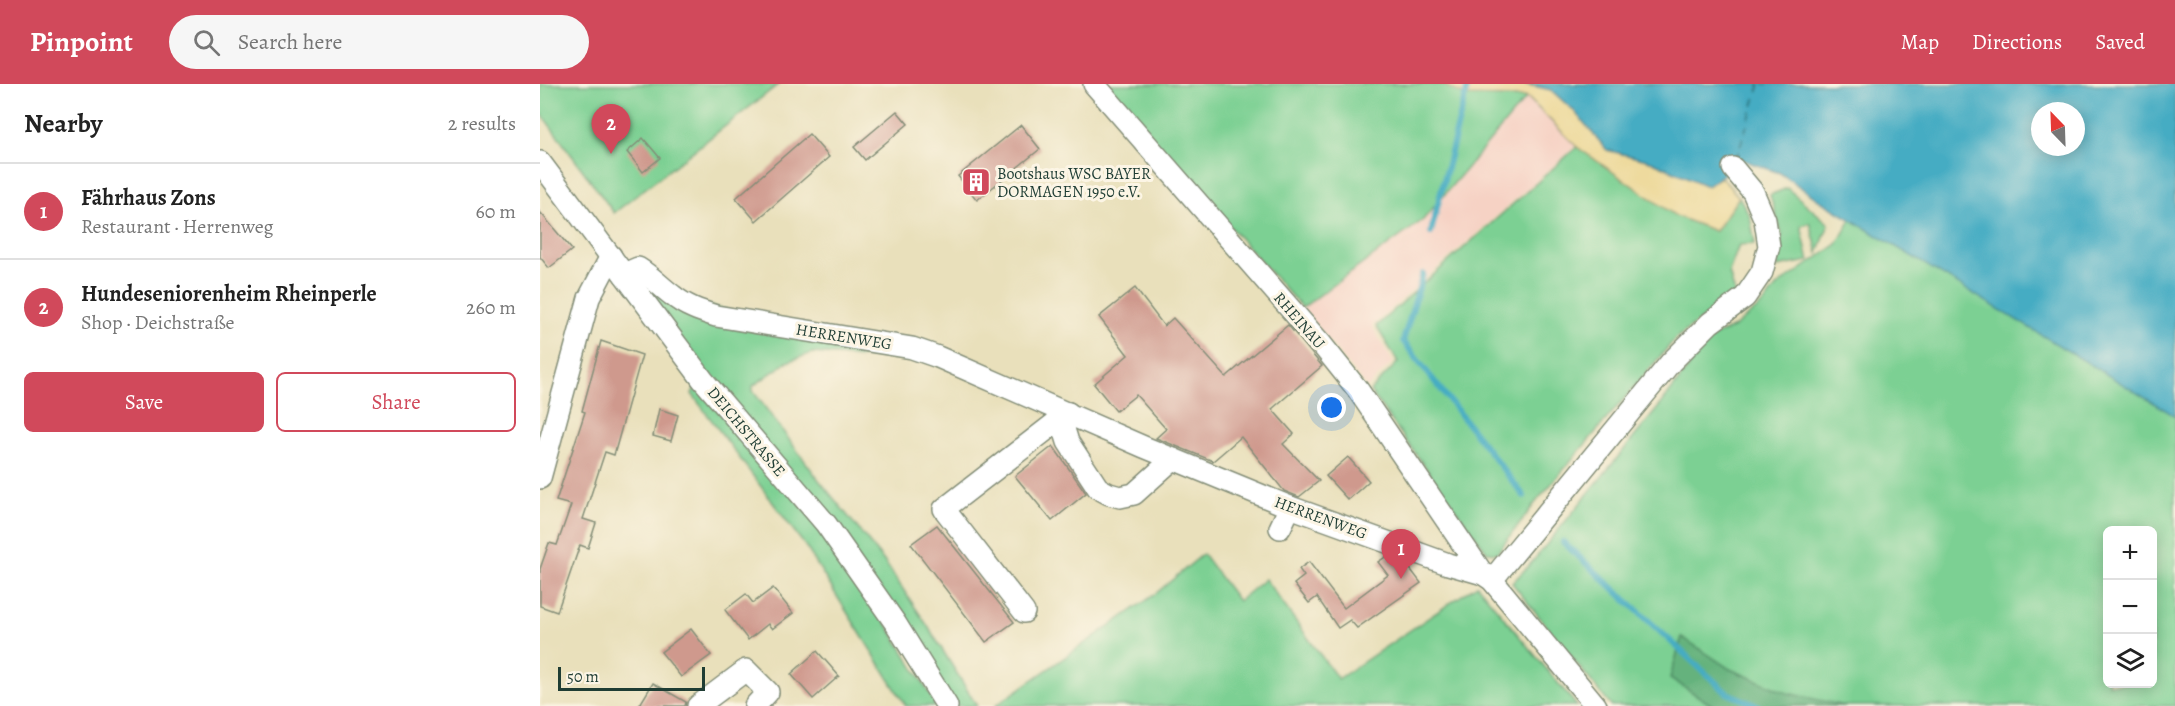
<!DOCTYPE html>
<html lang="en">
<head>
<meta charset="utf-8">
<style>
	body { margin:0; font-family:Alegreya,serif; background:#f6f6f6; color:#222 }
	.controls { position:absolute; right:18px; bottom:18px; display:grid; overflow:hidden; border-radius:9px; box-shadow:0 3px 15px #0003 }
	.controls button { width:54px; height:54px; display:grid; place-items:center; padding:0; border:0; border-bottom:2px solid #e0e0e0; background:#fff; color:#222; font:30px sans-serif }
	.compass { position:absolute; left:1491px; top:18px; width:54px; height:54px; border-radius:50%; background:#fff; box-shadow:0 3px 15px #0003; rotate:337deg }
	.scale { position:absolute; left:18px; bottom:15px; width:147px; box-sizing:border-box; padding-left:6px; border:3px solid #1f3d34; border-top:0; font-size:16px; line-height:21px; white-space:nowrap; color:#1f3d34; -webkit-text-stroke:4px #fcf5e5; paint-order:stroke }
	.you { position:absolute; left:792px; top:324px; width:21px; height:21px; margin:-15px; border:4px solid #fff; border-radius:50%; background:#1a73e8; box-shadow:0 0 0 9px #1a73e833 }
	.badge { display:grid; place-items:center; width:39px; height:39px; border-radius:50%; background:#d1495b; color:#fff; font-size:20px; font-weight:700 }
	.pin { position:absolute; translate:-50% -50px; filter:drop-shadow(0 2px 3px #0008) }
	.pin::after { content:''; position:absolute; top:32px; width:21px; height:18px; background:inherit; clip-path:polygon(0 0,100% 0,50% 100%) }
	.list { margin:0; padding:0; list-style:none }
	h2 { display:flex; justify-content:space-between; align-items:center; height:78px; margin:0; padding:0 24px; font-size:26px }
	h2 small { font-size:20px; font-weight:400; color:#767676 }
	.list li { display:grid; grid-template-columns:39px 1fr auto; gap:18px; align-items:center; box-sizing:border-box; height:96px; padding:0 24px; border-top:2px solid #e0e0e0 }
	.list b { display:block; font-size:22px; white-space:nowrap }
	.list p { margin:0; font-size:20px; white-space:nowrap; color:#767676 }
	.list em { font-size:20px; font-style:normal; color:#767676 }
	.actions { display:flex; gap:12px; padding:18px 24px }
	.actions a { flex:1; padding:14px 0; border:2px solid #d1495b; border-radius:9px; text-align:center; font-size:21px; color:#d1495b }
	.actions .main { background:#d1495b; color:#fff }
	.icon { flex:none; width:33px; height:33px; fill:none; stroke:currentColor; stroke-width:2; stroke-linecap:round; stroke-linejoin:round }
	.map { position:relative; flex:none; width:1635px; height:622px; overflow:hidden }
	header { display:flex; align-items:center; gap:36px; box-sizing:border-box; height:84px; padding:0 30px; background:#d1495b; color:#fff }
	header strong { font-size:28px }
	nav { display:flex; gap:33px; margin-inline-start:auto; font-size:21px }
	.search { width:420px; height:54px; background:#f6f6f6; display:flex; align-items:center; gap:15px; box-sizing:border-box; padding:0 21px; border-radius:33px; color:#767676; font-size:22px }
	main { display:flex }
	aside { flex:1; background:#fff }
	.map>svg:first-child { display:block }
	.built { fill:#f6d2c4 }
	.green { fill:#7cd093; stroke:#4e8664; stroke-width:1.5; fill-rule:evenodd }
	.forest { fill:#65b27d; stroke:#427858; stroke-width:1.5 }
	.sand { fill:#eeda9e; stroke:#868c69; stroke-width:1.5 }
	.water { fill:#44acc3; stroke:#32747c; stroke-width:1.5; fill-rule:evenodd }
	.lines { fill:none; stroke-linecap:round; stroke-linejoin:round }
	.stream { stroke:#44acc3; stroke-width:6 }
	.ferry { stroke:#2a5e5f; stroke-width:1.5; stroke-dasharray:8 6; stroke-linecap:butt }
	.building { fill:#cf998d }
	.minor-casing { stroke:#848e78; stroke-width:24 }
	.minor { stroke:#fff; stroke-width:21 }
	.labels { text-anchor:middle; stroke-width:6; stroke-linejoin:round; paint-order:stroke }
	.poi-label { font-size:16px; fill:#1f3d34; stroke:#fcf5e5; text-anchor:start }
	.street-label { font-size:16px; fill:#1f3d34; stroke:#fcf5e5 }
</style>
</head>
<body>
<header>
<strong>Pinpoint</strong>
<div class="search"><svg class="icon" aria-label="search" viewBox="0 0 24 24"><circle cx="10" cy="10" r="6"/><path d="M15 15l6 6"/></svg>Search here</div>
<nav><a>Map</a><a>Directions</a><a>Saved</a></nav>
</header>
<main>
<aside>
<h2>Nearby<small>2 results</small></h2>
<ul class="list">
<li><span class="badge">1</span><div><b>Fährhaus Zons</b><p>Restaurant · Herrenweg</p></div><em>60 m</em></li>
<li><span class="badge">2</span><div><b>Hundeseniorenheim Rheinperle</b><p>Shop · Deichstraße</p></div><em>260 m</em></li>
</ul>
<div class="actions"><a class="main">Save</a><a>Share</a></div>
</aside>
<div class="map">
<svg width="1635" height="622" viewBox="0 0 1635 622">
	<rect width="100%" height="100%" fill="#fcf5e5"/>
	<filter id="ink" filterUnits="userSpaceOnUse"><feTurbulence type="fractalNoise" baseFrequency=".0167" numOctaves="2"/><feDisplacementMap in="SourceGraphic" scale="12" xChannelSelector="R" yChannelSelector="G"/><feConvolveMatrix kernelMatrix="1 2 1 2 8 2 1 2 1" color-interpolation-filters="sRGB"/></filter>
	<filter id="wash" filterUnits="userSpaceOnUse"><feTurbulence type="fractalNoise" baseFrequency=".008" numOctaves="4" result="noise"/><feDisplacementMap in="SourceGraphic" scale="24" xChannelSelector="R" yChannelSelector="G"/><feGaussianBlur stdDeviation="1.35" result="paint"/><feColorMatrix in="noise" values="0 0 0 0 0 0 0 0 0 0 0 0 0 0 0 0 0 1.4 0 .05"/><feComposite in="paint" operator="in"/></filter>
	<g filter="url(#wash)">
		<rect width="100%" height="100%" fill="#e9e0bb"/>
		<path class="built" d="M987,13L1036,62L832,242L853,278L827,304L762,224L883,136Z"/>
		<g class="green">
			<path d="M0,0H239L74,129L0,28Z"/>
			<path d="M563,0H901L927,12L987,13L883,136L762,224Z"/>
			<path d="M1037,63L1136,132L1175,147L1199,113L1210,132L1215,160L1199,161L1189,188L1195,210L1135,255L996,418L957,469L947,468L830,307L858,278L836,242Z"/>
			<path d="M1247,104L1289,140L1278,169L1270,139L1261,142L1269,177L1237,183L1242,150L1230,111Z"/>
			<path d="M1312,134L1635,330V622H1071L972,499L993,477L1122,319L1170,254L1194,243L1224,219L1237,202L1297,160ZM1568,446H1612V600H1568Z"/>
			<path d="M101,195L121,210L375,272L323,273L272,269L247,278L213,302V307L279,396L344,477L389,544L437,622H414L143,259Z"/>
			<path d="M155,303C222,371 284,446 337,525C358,557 377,590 397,622H366L266,463L152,310Z"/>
			<path d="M663,470L698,517L725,495L798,595L937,501L1037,622H455L614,511Z"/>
		</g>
		<path class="forest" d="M1142,553L1190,585L1247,609L1305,622H1173L1130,594Z"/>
		<path class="sand" d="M901,0H985L1011,6L1035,28L1067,66L1111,77L1167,102L1181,93L1199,113L1175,147L1136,132L1037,63L987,13L927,12Z"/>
		<path class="water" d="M985,0H1635V332L1279,116L1240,89L1203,76L1167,102L1111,77L1067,66L1035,28L1011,6ZM1500,27H1536V63H1500Z"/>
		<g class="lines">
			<g class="stream">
				<path d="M891,148L928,0"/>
				<path d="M883,190L863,257L984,412"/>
				<path d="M1023,458L1187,609L1218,622"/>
			</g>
			<path class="ferry" d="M1196,75L1220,0"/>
		</g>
		<g id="blocks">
			<g class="building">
				<path d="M357,27L368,40L325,76L314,63Z"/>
				<path d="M481,41L500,65L437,116L418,92Z"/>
				<path d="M269,50L289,73L216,137L196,114Z"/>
				<path d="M103,54L120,74L103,88L87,68Z"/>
				<path d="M0,128L32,166L9,184L0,173Z"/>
				<path d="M595,204L624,242L633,234L686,293L748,241L782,282L732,325L754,350L743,360L779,397L759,413L744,407L701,353L673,377L616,354L626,345L596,311L576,327L554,300L588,271L559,233Z"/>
				<path d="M61,257L102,271L74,371L65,368L43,435L56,439L48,464L40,461L17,528L0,522V485L9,459L17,461L31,421L16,417L45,328L42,327Z"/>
				<path d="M119,325L138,331L131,357L113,352Z"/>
				<path d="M513,362L546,409L512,437L475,392Z"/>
				<path d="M808,373L829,397L808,416L786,392Z"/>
				<path d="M397,441L474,538L446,558L371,460Z"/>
				<path d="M847,472L865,478L881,499L817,544L810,536L798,544L777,513L769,519L754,500L764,492L759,485L769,478L804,524L848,491L838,478Z"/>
				<path d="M233,504L253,529L232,545L228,540L208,556L185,526L206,510L213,519Z"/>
				<path d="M151,545L171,571L141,593L121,568Z"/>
				<path d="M277,567L299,592L273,615L251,590Z"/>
				<path d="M113,599L146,618L145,622H99Z"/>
			</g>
		</g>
	</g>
	<g filter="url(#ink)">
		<use href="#blocks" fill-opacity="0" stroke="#848e78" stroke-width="1.5"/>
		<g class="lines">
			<g class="minor-casing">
				<g id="minor">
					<path d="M554,0L782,261L818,306L943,490"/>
					<path d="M0,78L163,296L286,440L356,540L407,622"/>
					<path d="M84,190L98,184C111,192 120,202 132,211C145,222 160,227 176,232L372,264L398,273L604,363L750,423L908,480L943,490L952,496L1056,622"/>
					<path d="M528,329L524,345L528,358L558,404L569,410L580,413L594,410L633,375"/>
					<path d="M0,394L49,214L71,172"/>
					<path d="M740,444L750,423"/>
					<path d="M952,496L1131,278L1170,239L1205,213L1222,188L1229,162L1225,136L1213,108L1193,84"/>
					<path d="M484,528L404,425L528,329"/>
					<path d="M158,622L206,586L228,608L215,622"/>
				</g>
			</g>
			<use href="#minor" class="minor"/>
		</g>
	</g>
	<defs>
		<g id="building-square" transform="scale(1.5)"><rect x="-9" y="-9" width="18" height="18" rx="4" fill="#d1495b" stroke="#fcf5e5"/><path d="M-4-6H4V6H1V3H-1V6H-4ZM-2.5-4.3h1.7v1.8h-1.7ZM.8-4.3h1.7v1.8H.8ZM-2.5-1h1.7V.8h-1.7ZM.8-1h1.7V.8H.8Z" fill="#fff"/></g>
	</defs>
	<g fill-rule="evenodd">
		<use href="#building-square" x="436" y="98"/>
	</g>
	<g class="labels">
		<g class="poi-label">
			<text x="457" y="95">Bootshaus WSC BAYER<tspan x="457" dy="18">DORMAGEN 1950 e.V.</tspan></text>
		</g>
		<g class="street-label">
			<text transform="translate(760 236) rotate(49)" y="6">RHEINAU</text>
			<text transform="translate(304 252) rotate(9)" y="6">HERRENWEG</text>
			<text transform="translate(207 347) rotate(50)" y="6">DEICHSTRASSE</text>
			<text transform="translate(781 433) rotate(20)" y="6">HERRENWEG</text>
		</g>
	</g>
</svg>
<div class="controls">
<button>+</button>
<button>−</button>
<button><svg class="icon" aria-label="layers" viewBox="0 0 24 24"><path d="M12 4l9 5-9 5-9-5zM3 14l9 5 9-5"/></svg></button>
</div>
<svg class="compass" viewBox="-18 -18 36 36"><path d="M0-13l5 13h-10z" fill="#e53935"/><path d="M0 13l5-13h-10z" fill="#767676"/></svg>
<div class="scale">50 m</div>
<div class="you"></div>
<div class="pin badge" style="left:861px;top:495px">1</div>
<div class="pin badge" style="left:71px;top:70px">2</div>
</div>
</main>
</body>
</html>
